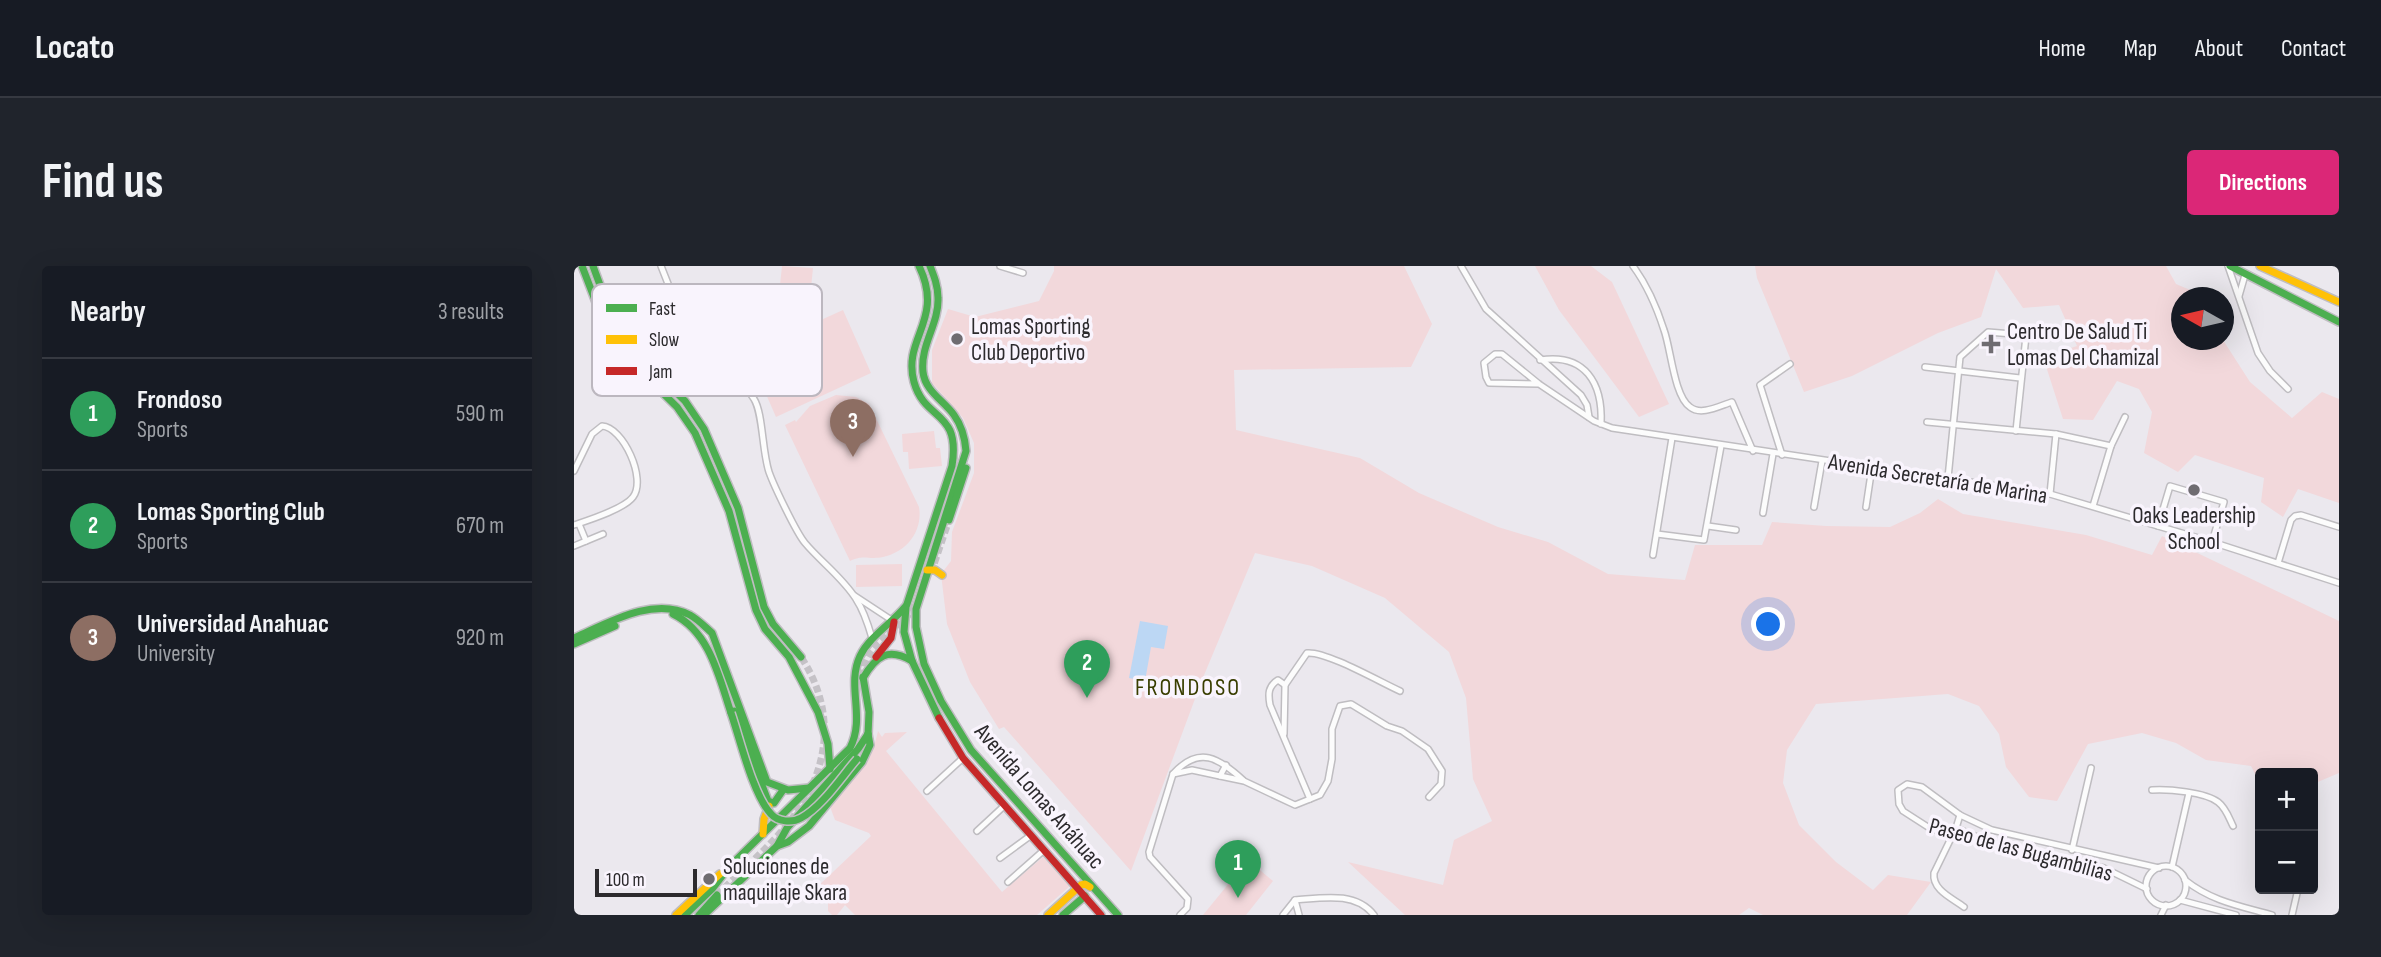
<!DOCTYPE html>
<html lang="en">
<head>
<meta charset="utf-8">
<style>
	body { margin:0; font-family:"Sofia Sans Condensed",sans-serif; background:#20242c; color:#f1f3f6 }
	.controls { position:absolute; right:21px; bottom:21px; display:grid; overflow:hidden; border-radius:7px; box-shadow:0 7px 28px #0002 }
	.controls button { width:63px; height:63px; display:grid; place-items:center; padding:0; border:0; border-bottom:2px solid #363941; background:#171b24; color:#f1f3f6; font:35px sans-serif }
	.compass { position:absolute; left:1597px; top:21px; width:63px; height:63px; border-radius:50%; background:#171b24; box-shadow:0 7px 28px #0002; rotate:278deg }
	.scale { position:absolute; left:21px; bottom:18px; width:102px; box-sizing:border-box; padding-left:7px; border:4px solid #2c2a2d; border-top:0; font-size:19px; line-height:24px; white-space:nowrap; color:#2c2a2d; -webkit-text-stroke:5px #f9f4fd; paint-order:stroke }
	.you { position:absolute; left:1195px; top:359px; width:24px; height:24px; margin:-18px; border:5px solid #fff; border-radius:50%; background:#1a73e8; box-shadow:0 0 0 10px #1a73e833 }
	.badge { display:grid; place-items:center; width:46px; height:46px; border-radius:50%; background:#db2777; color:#fff; font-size:23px; font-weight:700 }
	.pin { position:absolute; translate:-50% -58px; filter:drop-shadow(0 2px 4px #0008) }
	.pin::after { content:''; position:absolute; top:37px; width:24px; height:21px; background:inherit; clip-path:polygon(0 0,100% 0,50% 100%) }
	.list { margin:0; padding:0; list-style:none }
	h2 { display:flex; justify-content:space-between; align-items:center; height:91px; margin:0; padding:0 28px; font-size:30px }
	h2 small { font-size:23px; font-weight:400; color:#9ea1a6 }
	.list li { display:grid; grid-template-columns:46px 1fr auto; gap:21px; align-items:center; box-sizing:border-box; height:112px; padding:0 28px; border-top:2px solid #363941 }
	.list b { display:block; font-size:26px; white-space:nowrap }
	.list p { margin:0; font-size:23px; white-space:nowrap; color:#9ea1a6 }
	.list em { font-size:23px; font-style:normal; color:#9ea1a6 }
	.map { position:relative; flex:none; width:1765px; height:649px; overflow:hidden; border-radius:7px }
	header { display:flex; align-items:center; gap:42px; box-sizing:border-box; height:98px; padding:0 35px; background:#171b24; border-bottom:2px solid #363941 }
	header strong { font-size:33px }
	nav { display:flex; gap:38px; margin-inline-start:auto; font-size:24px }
	.intro { display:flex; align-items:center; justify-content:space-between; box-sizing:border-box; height:168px; padding:0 42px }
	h1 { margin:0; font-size:49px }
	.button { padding:18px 32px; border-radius:7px; background:#db2777; color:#fff; font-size:24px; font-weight:700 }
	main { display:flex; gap:42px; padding:0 42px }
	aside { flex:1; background:#171b24; border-radius:7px; box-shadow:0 7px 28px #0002 }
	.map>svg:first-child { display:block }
	.green { fill:#f2d8db }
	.water { fill:#bcd7f4 }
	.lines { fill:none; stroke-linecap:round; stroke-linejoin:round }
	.secondary-tunnel { stroke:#c5c2c7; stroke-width:7; stroke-dasharray:7 3.5; stroke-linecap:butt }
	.street-casing { stroke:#bfbdc1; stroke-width:8 }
	.fast-casing { stroke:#bfbdc1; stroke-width:10 }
	.slow-casing { stroke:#bfbdc1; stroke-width:10 }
	.jam-casing { stroke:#bfbdc1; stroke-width:10 }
	.street { stroke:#fcfcfc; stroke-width:5 }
	.fast { stroke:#4caf50; stroke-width:7 }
	.slow { stroke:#ffc107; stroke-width:7 }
	.jam { stroke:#c62828; stroke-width:7 }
	.fast-bridge-casing { stroke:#bfbdc1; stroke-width:10; stroke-linecap:butt }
	.fast-bridge { stroke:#4caf50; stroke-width:7 }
	.poi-dot { fill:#6f6c71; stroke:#f9f4fd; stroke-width:2.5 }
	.labels { text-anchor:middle; stroke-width:7; stroke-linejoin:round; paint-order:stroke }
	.poi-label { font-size:23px; fill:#2c2a2d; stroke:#f9f4fd; text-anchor:start }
	.street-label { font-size:23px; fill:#2c2a2d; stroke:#f9f4fd }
	.neighbourhood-label { font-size:24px; letter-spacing:2px; fill:#393e00; stroke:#f9f4fd }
	.key { fill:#f9f4fd; stroke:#bcb7bf; stroke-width:2 }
	.key-label { font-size:19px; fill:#2c2a2d }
</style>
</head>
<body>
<header>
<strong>Locato</strong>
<nav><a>Home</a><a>Map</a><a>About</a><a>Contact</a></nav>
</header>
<div class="intro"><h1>Find us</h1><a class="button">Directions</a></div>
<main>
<aside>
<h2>Nearby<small>3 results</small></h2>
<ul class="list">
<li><span class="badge" style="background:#2e9e5b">1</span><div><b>Frondoso</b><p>Sports</p></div><em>590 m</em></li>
<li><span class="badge" style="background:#2e9e5b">2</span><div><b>Lomas Sporting Club</b><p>Sports</p></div><em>670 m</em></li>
<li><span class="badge" style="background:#8d6e63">3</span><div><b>Universidad Anahuac</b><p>University</p></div><em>920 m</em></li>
</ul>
</aside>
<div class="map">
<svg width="1765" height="649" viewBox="0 0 1765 649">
	<rect width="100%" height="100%" fill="#ebe8ee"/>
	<g class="green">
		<path d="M208,0L239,2L237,22L206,19Z"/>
		<path d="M480,0H830L858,58L837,101L660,104L662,164L786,192L845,227L924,261L974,276L1034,308L1111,314L1121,279H1188L1198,256L1252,260L1316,261L1346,247L1364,233L1389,248L1512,269L1578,289L1588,270L1765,355V507L1739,518V507H1686V518L1677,500L1632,494L1602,477L1568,467L1514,478L1483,535L1455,531L1432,501L1425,468L1405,440L1374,428L1242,438L1213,484L1209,517L1225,559L1262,596L1299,624L1314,609L1357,616L1333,649H1189L1175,642L1165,649H831L774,596L869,619L880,574L918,555L899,513L892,432L875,386L811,332L738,300L681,287L628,414L557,605L430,461L425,463L396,416L373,358L367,308L377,295L378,266L400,207V177L389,152L358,117V84L374,43L401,51L465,35L480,5Z"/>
		<path d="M961,0H1017L1038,16L1095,138L1065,151L985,44Z"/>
		<path d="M1181,0H1592L1602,18L1621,26L1625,31L1608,32V74H1649L1676,116L1718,152L1748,126L1765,133V237L1724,223L1709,251L1687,236L1690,212L1621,189L1604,206L1570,187L1578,146L1565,123L1543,115L1519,154L1489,153L1469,91L1503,80L1485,39L1449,42L1422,3L1407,51L1364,67L1278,110L1230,126L1183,12Z"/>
		<path d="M269,44L297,107L202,151L174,87Z"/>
		<path d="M262,129L282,131L295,138L345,241C349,265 333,286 309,291C294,294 290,288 276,295L211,159L221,154L222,156L236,140Z"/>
		<path d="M360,165L362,182H366L368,200L335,203L334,186H329L328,168Z"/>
		<path d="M328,298V320L282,321V299Z"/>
		<path d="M304,465L308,471L311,467L333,466L312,485L428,626L469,591L496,620L463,649H281L271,639L263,649H258L254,645V636L241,623L297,570L295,567L261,554L255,538C277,516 298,496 304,465Z"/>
		<path d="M674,594L699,615L672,649H629Z"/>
	</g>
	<path class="water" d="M566,355L594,360L590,383L577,381L571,415L555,412Z"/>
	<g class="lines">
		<g class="secondary-tunnel">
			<path d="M357,307L375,254"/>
			<path d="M289,411C289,384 310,375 326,359C333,352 338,344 342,336"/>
			<path d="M143,629C171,601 206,573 228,538C258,490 258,438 227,391"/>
		</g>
		<g class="street-casing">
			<g id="street">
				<path d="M87,0L102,38L113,49"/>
				<path d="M426,0L449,7"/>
				<path d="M887,0L912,43L1007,129L1013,139L1015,151"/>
				<path d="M1059,0C1073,19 1083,42 1090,64C1097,83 1100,130 1116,141C1127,150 1145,140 1158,136L1179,185"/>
				<path d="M1654,0L1684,87L1696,105L1714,123"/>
				<path d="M99,30L109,34L118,43"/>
				<path d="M1665,30L1671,9"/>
				<circle cx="121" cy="50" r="8"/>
				<path d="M119,58C130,89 163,105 180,133C189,147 188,185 195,206C200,220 222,266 231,277C247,296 269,312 282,333C290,345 294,358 298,372"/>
				<path d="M966,94C1011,87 1029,117 1027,158"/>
				<path d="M1351,101L1446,112"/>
				<path d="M965,118L915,117L912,111L910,97L921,88H928L965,118L1020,155L1038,162L1476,228L1638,276L1765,317"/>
				<path d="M1353,156L1482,168L1537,180"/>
				<path d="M1442,165L1452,70"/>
				<path d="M1208,189L1186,119L1216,98"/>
				<path d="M0,205L18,168L28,160C49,161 73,213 59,231C50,243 15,254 0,259"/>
				<path d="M1374,212L1386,91L1414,66L1463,70"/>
				<path d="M1476,228L1482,168"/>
				<path d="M1519,240L1537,180L1551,151"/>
				<path d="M1240,241L1248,195"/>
				<path d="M1292,241L1298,201"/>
				<path d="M1189,247L1199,188"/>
				<path d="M5,258L12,275"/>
				<path d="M1134,260L1162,264"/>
				<path d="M1584,260L1596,220L1650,236L1638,276"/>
				<path d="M1083,268L1130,274L1147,180"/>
				<path d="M0,280L29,268"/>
				<path d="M1079,289L1098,172"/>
				<path d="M1704,297L1717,254L1721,250L1727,249L1765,261"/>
				<path d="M281,330L319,355"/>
				<path d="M711,419L704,414C694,420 694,428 696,439L736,533"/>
				<path d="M710,468L711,419L733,387C752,385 806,416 826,425"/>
				<path d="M599,508L618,504L646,510L652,499"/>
				<path d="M646,510L670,515L721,539L746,529L754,515L758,493V463L766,440L777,438L813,460L828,465L854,483L868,505L867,518L855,531"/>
				<path d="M1578,524C1594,523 1631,526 1644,536C1652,542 1655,552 1659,560"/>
				<path d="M353,525L389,492"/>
				<path d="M1386,549L1382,562L1360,607C1358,624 1378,632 1390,641"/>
				<path d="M403,565L430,540"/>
				<path d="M1498,584L1517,502"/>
				<path d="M426,592L456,570"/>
				<circle cx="1592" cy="620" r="20"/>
				<path d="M1598,601L1615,527"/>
				<path d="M1611,614C1637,635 1666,640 1698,649"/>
				<path d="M434,616L469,585"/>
				<path d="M1573,623L1530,602L1415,576L1382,562L1370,566L1357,563L1329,545L1325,538L1324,524L1333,518L1348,521L1386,549L1418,564L1585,602"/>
				<path d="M721,634L725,649"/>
				<path d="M1606,634L1662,649"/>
				<path d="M606,649L613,642L614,633L576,591L575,586L599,508C625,479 645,492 669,514"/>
				<path d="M709,649L721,634C748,632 781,625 800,649"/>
				<path d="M1587,649L1592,639"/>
				<path d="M1718,649L1724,623"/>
			</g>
		</g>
		<g class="fast-casing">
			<g id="fast">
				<path d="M8,0L31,60L43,82L103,141L121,167L155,245L182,344L191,363L215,391L244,446L254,478L256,503"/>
				<path d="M19,0L40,57L51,76L111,135L130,163L164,242L190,341L199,358L227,391"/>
				<path d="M345,0C371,54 328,72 340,116C351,156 387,143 378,200L332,341L330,366L338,395L365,452"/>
				<path d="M356,0C360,10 364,20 364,32C365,58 346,79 349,106C351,125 370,135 380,149C388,160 391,172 392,185L342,343V361L350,398L367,435L397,484L544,649"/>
				<path d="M1656,0L1765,56"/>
				<path d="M375,254L392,202"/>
				<path d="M99,348C136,366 145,411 157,447"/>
				<path d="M0,372C34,357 79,330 116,349C125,354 131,361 138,367L193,516L214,524L235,522"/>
				<path d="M0,378L41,360"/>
				<path d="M289,411L295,446L294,469"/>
				<path d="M289,412C302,390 314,381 338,395"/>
				<path d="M160,445L194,535L200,537L209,524"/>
				<path d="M203,580L214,576L235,560L288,496L296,479L294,468"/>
				<path d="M111,649L138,623L155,601L276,482C292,451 272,420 286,390C296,370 317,358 331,341"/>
				<path d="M125,649L143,629"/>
				<path d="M130,649L203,580L213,562L284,483L294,468"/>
				<path d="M489,649L511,630"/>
			</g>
		</g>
		<g class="slow-casing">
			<g id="slow">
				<path d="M1686,0L1765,36"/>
				<path d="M353,304H361L368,309"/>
				<path d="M189,568L190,553L195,540"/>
				<path d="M102,649L146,608"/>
				<path d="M474,649L507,619L511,618L516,621"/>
			</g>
		</g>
		<g class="jam-casing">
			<g id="jam">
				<path d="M302,391L317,372L320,356"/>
				<path d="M365,452L389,492L527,649"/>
			</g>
		</g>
		<use href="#street" class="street"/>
		<use href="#fast" class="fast"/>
		<use href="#slow" class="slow"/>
		<use href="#jam" class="jam"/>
		<g class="fast-bridge-casing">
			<path id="fast-bridge" d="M157,447C166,473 179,529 197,548C204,556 218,557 227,552C248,541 268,510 283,493"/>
		</g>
		<use href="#fast-bridge" class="fast-bridge"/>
	</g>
	<g class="poi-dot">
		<circle cx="383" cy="73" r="7"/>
		<path d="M1413.5 67.5h7v7h7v7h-7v7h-7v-7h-7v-7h7z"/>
		<circle cx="1620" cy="224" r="7"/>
		<circle cx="135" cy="613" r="7"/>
	</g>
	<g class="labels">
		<g class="poi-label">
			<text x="397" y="68">Lomas Sporting<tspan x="397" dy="26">Club Deportivo</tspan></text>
			<text x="1433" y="73">Centro De Salud Ti<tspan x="1433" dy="26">Lomas Del Chamizal</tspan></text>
			<text x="1620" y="257" text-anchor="middle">Oaks Leadership<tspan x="1620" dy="26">School</tspan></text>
			<text x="149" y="608">Soluciones de<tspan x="149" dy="26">maquillaje Skara</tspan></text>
		</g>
		<g class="street-label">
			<text transform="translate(1364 212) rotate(9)" y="8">Avenida Secretaría de Marina</text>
			<text transform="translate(466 530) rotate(49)" y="8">Avenida Lomas Anáhuac</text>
			<text transform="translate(1447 583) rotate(15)" y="8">Paseo de las Bugambilias</text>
		</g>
		<g class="neighbourhood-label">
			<text x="614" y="429">FRONDOSO</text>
		</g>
	</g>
	<rect x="18" y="18" width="230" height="112" rx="10" class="key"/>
	<rect x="32" y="38" width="31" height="8" fill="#4caf50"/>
	<rect x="32" y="69" width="31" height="9" fill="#ffc107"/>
	<rect x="32" y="101" width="31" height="8" fill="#c62828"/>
	<g class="key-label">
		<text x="75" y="49">Fast</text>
		<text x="75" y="80">Slow</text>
		<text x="75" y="112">Jam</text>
	</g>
</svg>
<div class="controls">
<button>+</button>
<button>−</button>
</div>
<svg class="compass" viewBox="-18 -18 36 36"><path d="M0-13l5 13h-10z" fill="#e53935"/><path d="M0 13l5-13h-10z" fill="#9ea1a6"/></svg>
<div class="scale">100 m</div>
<div class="you"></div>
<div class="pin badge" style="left:664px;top:632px;background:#2e9e5b">1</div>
<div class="pin badge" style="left:513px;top:432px;background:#2e9e5b">2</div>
<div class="pin badge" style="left:279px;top:191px;background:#8d6e63">3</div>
</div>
</main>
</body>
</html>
